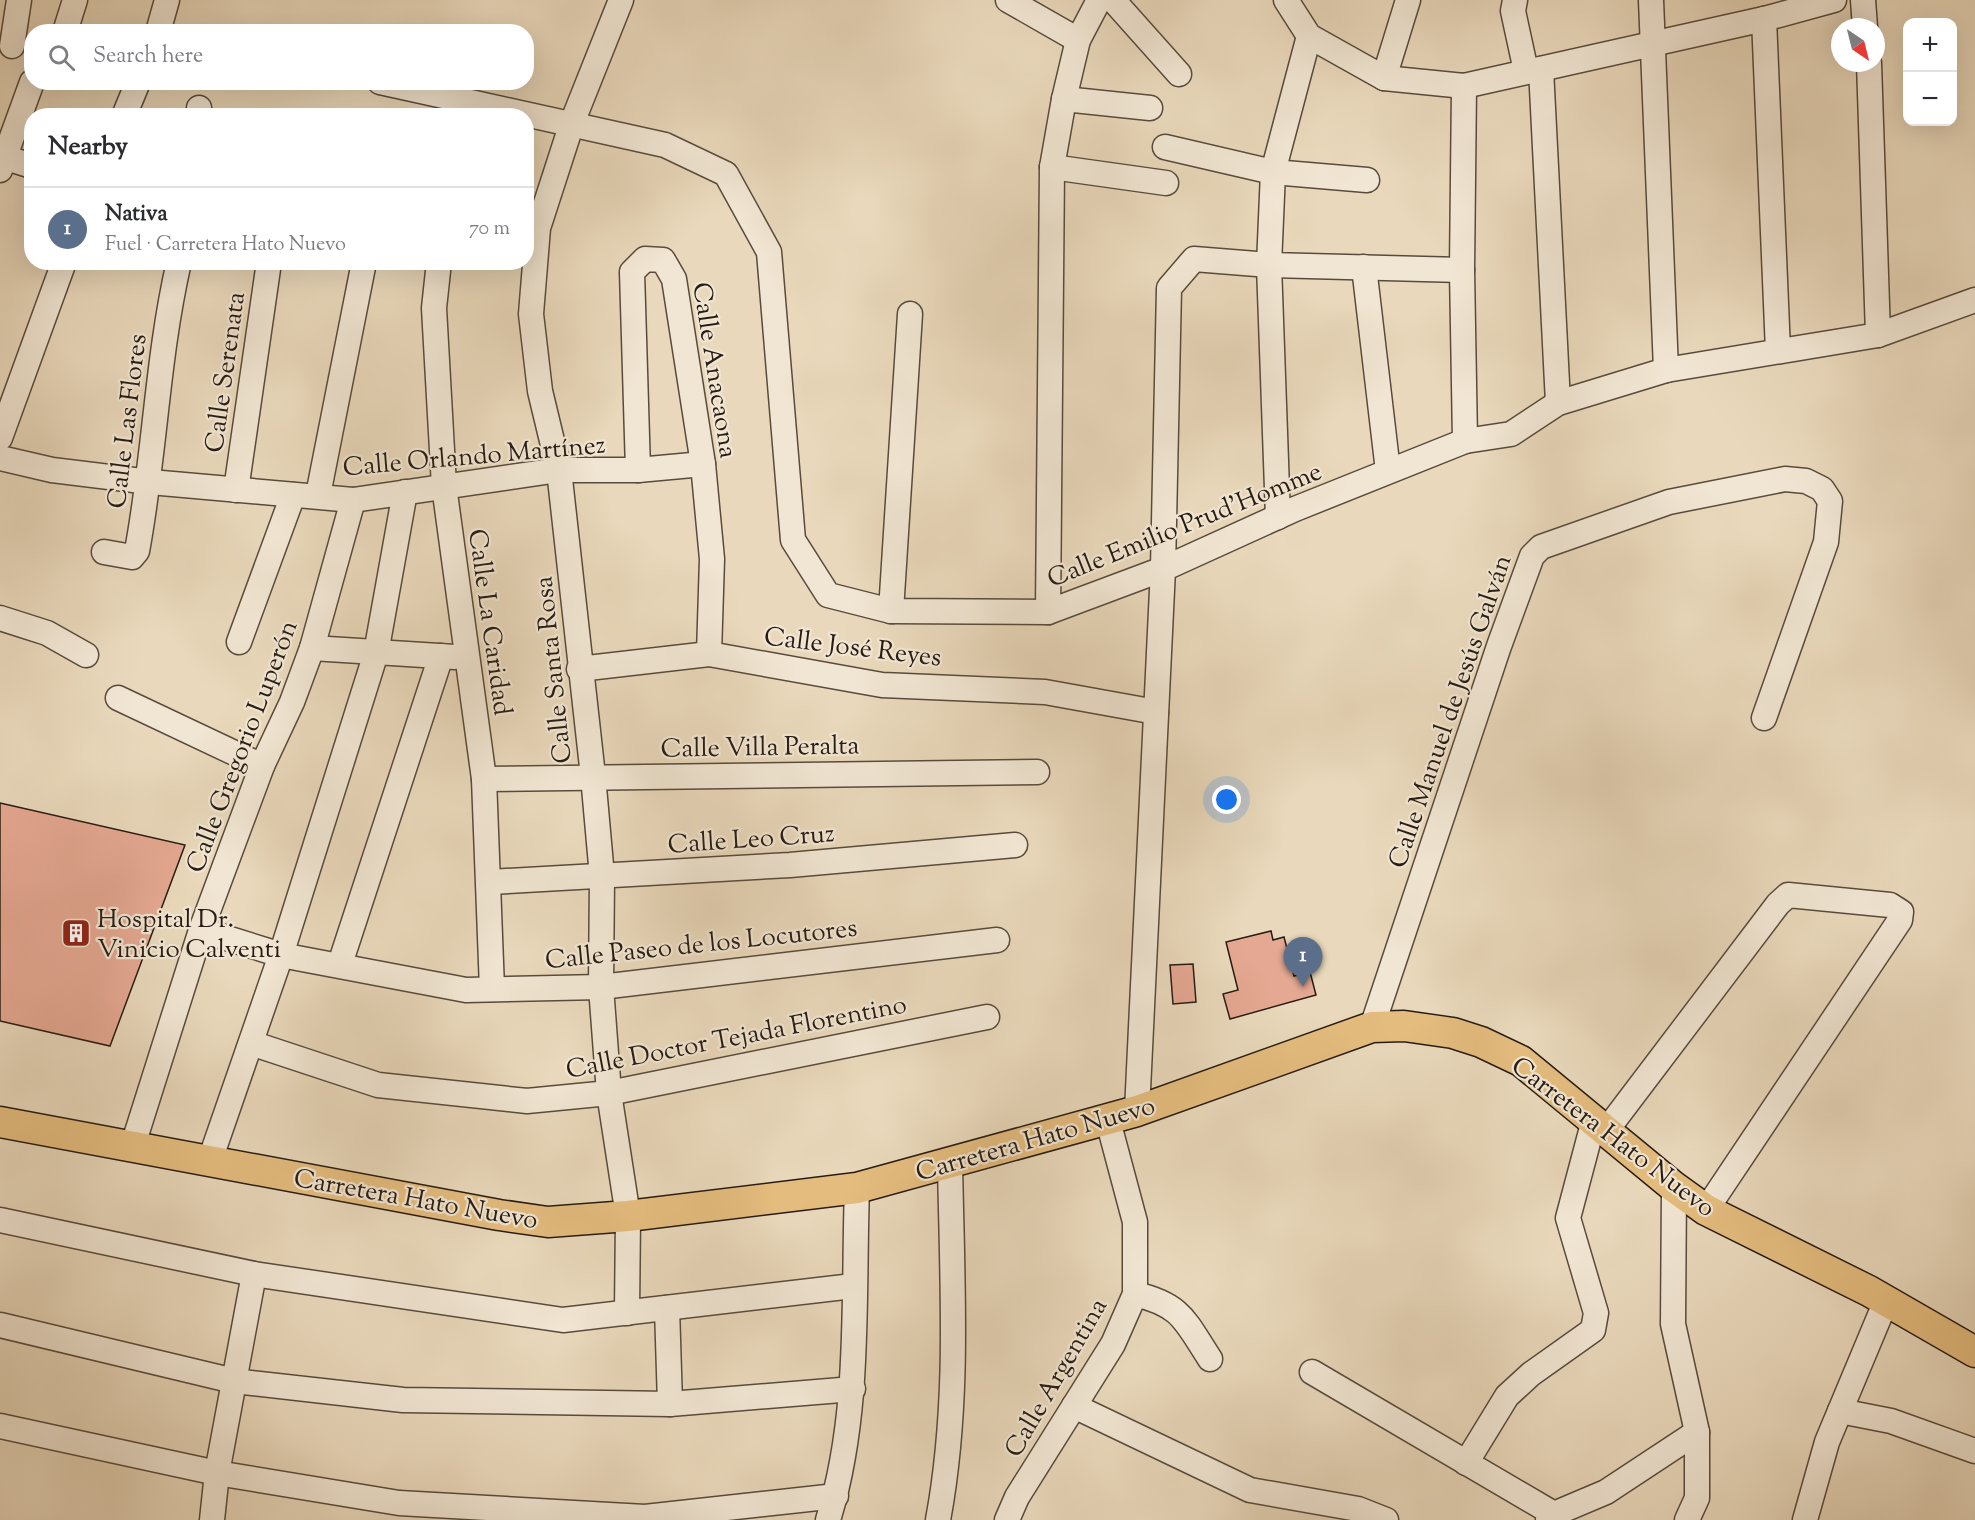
<!DOCTYPE html>
<html lang="en">
<head>
<meta charset="utf-8">
<style>
	body { margin:0; font-family:"Sorts Mill Goudy",serif; background:#f2f2f3; color:#2b2b33 }
	.controls { position:absolute; right:18px; top:18px; display:grid; overflow:hidden; border-radius:12px; box-shadow:0 6px 24px #0002 }
	.controls button { width:54px; height:54px; display:grid; place-items:center; padding:0; border:0; border-bottom:2px solid #e1e1e2; background:#fff; color:#2b2b33; font:30px sans-serif }
	.compass { position:absolute; left:1831px; top:18px; width:54px; height:54px; border-radius:50%; background:#fff; box-shadow:0 6px 24px #0002; rotate:145deg }
	.you { position:absolute; left:1227px; top:800px; width:21px; height:21px; margin:-15px; border:4px solid #fff; border-radius:50%; background:#1a73e8; box-shadow:0 0 0 9px #1a73e833 }
	.badge { display:grid; place-items:center; width:39px; height:39px; border-radius:50%; background:#db2777; color:#fff; font-size:20px; font-weight:700 }
	.pin { position:absolute; translate:-50% -50px; filter:drop-shadow(0 2px 3px #0008) }
	.pin::after { content:''; position:absolute; top:32px; width:21px; height:18px; background:inherit; clip-path:polygon(0 0,100% 0,50% 100%) }
	.list { margin:0; padding:0; list-style:none }
	h2 { display:flex; justify-content:space-between; align-items:center; height:78px; margin:0; padding:0 24px; font-size:26px }
	h2 small { font-size:20px; font-weight:400; color:#7c7c81 }
	.list li { display:grid; grid-template-columns:39px 1fr auto; gap:18px; align-items:center; box-sizing:border-box; height:84px; padding:0 24px; border-top:2px solid #e1e1e2 }
	.list b { display:block; font-size:22px; white-space:nowrap }
	.list p { margin:0; font-size:20px; white-space:nowrap; color:#7c7c81 }
	.list em { font-size:20px; font-style:normal; color:#7c7c81 }
	.icon { flex:none; width:33px; height:33px; fill:none; stroke:currentColor; stroke-width:2; stroke-linecap:round; stroke-linejoin:round }
	.map { position:relative; flex:none; width:1975px; height:1520px; overflow:hidden }
	.search { position:absolute; background:#fff; box-shadow:0 6px 24px #0002; left:24px; top:24px; width:510px; height:66px; display:flex; align-items:center; gap:15px; box-sizing:border-box; padding:0 21px; border-radius:24px; color:#7c7c81; font-size:22px }
	.panel { position:absolute; background:#fff; box-shadow:0 6px 24px #0002; left:24px; top:108px; width:510px; height:162px; border-radius:24px }
	.map>svg:first-child { display:block }
	.building { fill:#e5a892; stroke:#271c13; stroke-width:1.5 }
	.lines { fill:none; stroke-linecap:round; stroke-linejoin:round }
	.minor-casing { stroke:#584b3d; stroke-width:27 }
	.major-casing { stroke:#271c13; stroke-width:33 }
	.minor { stroke:#f1e6d3; stroke-width:24 }
	.major { stroke:#e4bc7e; stroke-width:30 }
	.labels { text-anchor:middle; stroke-width:4.5; stroke-linejoin:round; paint-order:stroke }
	.street-label { font-size:26px; fill:#271c13; stroke:#f1e6d3 }
	.poi-label { font-size:26px; fill:#271c13; stroke:#f1e6d3; text-anchor:start }
</style>
</head>
<body>
<div class="map">
<svg width="1975" height="1520" viewBox="0 0 1975 1520">
	<rect width="100%" height="100%" fill="#e9d8bb"/>
	<filter id="stains"><feTurbulence type="fractalNoise" baseFrequency=".00333" numOctaves="4"/><feColorMatrix values="0 0 0 0 .2 0 0 0 0 .09 0 0 0 0 .02 0 0 0 .5 -.17"/></filter>
	<radialGradient id="worn" r=".72"><stop offset=".6" stop-color="#630" stop-opacity="0"/><stop offset="1" stop-color="#630" stop-opacity=".3"/></radialGradient>
	<g class="building">
		<path d="M0,803L185,845L110,1046L0,1021Z"/>
		<path d="M1271,931L1273,940L1284,937L1294,976L1310,972L1316,995L1230,1019L1223,994L1238,990L1226,942Z"/>
		<path d="M1193,964L1196,1002L1173,1004L1170,965Z"/>
	</g>
	<g class="lines">
		<g class="minor-casing">
			<g id="minor">
				<path d="M621,0L572,123L538,228L531,314L540,391L559,470L593,776L602,876L601,987L609,1093L628,1216L627,1313"/>
				<path d="M1008,0L1078,40"/>
				<path d="M1113,0L1179,74"/>
				<path d="M1286,0L1309,36L1384,78L1464,86L1764,19L1834,0"/>
				<path d="M1515,0L1513,11L1526,71"/>
				<path d="M1651,0L1666,370"/>
				<path d="M1863,0L1865,27"/>
				<path d="M1764,19L1778,351"/>
				<path d="M65,32L75,0"/>
				<path d="M158,32L167,0"/>
				<path d="M12,46L19,0"/>
				<path d="M1869,63L1878,335"/>
				<path d="M1541,69L1558,403"/>
				<path d="M1384,78L1408,0"/>
				<path d="M380,82L665,145L726,174L769,252L793,540L828,595L891,611L1048,612L1163,569L1295,509L1465,441L1511,434L1558,403L1666,370L1878,335L1975,300"/>
				<path d="M1464,86L1462,270L1465,441"/>
				<path d="M1064,99L1150,108"/>
				<path d="M124,116L138,82"/>
				<path d="M199,116V108"/>
				<path d="M1165,147L1273,172L1367,180"/>
				<path d="M0,156L32,166"/>
				<path d="M1052,167L1166,183"/>
				<path d="M0,170L32,82"/>
				<path d="M439,262L434,308L444,486L484,779L492,989"/>
				<path d="M1364,267L1388,471"/>
				<path d="M0,438L64,262"/>
				<path d="M0,458L52,470L150,482L353,500L559,470H638L703,464"/>
				<path d="M638,470L632,272L645,259L663,260L674,279L703,464L712,559L709,654"/>
				<path d="M236,490L269,262"/>
				<path d="M318,495L364,262"/>
				<path d="M1278,517L1269,265L1273,172L1309,36"/>
				<path d="M104,552L132,557L137,551C155,455 157,357 179,262"/>
				<path d="M891,611L910,314"/>
				<path d="M1048,612L1052,167L1064,99L1078,40L1099,0"/>
				<path d="M0,618L47,633L86,655"/>
				<path d="M239,642L293,495"/>
				<path d="M312,648L455,657"/>
				<path d="M579,669L709,654L882,685L1045,692L1156,712"/>
				<path d="M118,698L262,766"/>
				<path d="M484,779L1037,772"/>
				<path d="M490,882L790,865L1015,845"/>
				<path d="M201,930L281,955L466,990L601,987L997,940"/>
				<path d="M340,964L441,656"/>
				<path d="M1372,1027L1499,646L1532,556L1541,547L1669,502L1785,479L1806,481L1822,489L1830,501L1826,542L1764,718"/>
				<path d="M251,1043L378,1085L527,1101L609,1093L987,1017"/>
				<path d="M1137,1111L1163,569L1169,288L1194,259L1269,265L1462,270"/>
				<path d="M1606,1131L1778,904L1788,895L1890,905L1901,912L1900,920L1706,1210"/>
				<path d="M132,1148L201,930L262,766L292,702L312,648L353,500"/>
				<path d="M210,1160L281,955L376,653L405,492"/>
				<path d="M1674,1187L1673,1324L1697,1432V1498L1687,1520"/>
				<path d="M0,1220L254,1274L563,1320L853,1286"/>
				<path d="M1135,1294C1182,1305 1185,1321 1210,1359"/>
				<path d="M667,1308L670,1404"/>
				<path d="M0,1325L234,1381L403,1400L670,1404L853,1389"/>
				<path d="M1312,1372L1554,1514"/>
				<path d="M1074,1406L1250,1490L1358,1509L1386,1520"/>
				<path d="M1840,1411L1891,1421L1975,1451"/>
				<path d="M0,1426L217,1473L399,1503L645,1517L836,1496"/>
				<path d="M1466,1463L1507,1396L1531,1374L1593,1330L1596,1313L1568,1218L1594,1120"/>
				<path d="M212,1520L217,1473L254,1274"/>
				<path d="M828,1520C861,1413 853,1299 857,1188"/>
				<path d="M938,1520C960,1402 952,1282 950,1163"/>
				<path d="M1007,1520L1017,1497L1113,1344L1135,1294V1222L1107,1117"/>
				<path d="M1548,1520L1554,1514L1606,1492L1697,1432"/>
				<path d="M1805,1520L1827,1442L1886,1301"/>
			</g>
		</g>
		<g class="major-casing">
			<path id="major" d="M0,1122L499,1215L548,1222L628,1216L857,1188L1137,1111L1372,1027L1404,1026L1453,1033L1481,1042L1521,1061L1674,1187L1706,1210L1869,1291L1975,1352"/>
		</g>
		<use href="#minor" class="minor"/>
		<use href="#major" class="major"/>
	</g>
	<defs>
		<g id="building-square" transform="scale(1.5)"><rect x="-9" y="-9" width="18" height="18" rx="4" fill="#8f2418" stroke="#f1e6d3"/><path d="M-4-6H4V6H1V3H-1V6H-4ZM-2.5-4.3h1.7v1.8h-1.7ZM.8-4.3h1.7v1.8H.8ZM-2.5-1h1.7V.8h-1.7ZM.8-1h1.7V.8H.8Z" fill="#fff"/></g>
	</defs>
	<g fill-rule="evenodd">
		<use href="#building-square" x="76" y="933"/>
	</g>
	<g class="labels">
		<g class="street-label">
			<text transform="translate(716 370) rotate(81)" y="9">Calle Anacaona</text>
			<text transform="translate(224 372) rotate(-82)" y="9">Calle Serenata</text>
			<text transform="translate(126 421) rotate(-83)" y="9">Calle Las Flores</text>
			<text transform="translate(474 455) rotate(-5)" y="9">Calle Orlando Martínez</text>
			<text transform="translate(1184 524) rotate(-22)" y="9">Calle Emilio Prud'Homme</text>
			<text transform="translate(491 622) rotate(82)" y="9">Calle La Caridad</text>
			<text transform="translate(853 646) rotate(7)" y="9">Calle José Reyes</text>
			<text transform="translate(552 670) rotate(-96)" y="9">Calle Santa Rosa</text>
			<text transform="translate(1449 711) rotate(-71)" y="9">Calle Manuel de Jesús Galván</text>
			<text transform="translate(241 746) rotate(-69)" y="9">Calle Gregorio Luperón</text>
			<text transform="translate(760 746) rotate(-1)" y="9">Calle Villa Peralta</text>
			<text transform="translate(751 838) rotate(-4)" y="9">Calle Leo Cruz</text>
			<text transform="translate(701 943) rotate(-6)" y="9">Calle Paseo de los Locutores</text>
			<text transform="translate(736 1036) rotate(-11)" y="9">Calle Doctor Tejada Florentino</text>
			<text transform="translate(1614 1136) rotate(37)" y="9">Carretera Hato Nuevo</text>
			<text transform="translate(1035 1138) rotate(-16)" y="9">Carretera Hato Nuevo</text>
			<text transform="translate(416 1198) rotate(10)" y="9">Carretera Hato Nuevo</text>
			<text transform="translate(1055 1377) rotate(-60)" y="9">Calle Argentina</text>
		</g>
		<g class="poi-label">
			<text x="97" y="927">Hospital Dr.<tspan x="97" dy="30">Vinicio Calventi</tspan></text>
		</g>
	</g>
	<rect width="100%" height="100%" filter="url(#stains)"/>
	<rect width="100%" height="100%" fill="url(#worn)"/>
</svg>
<div class="controls">
<button>+</button>
<button>−</button>
</div>
<svg class="compass" viewBox="-18 -18 36 36"><path d="M0-13l5 13h-10z" fill="#e53935"/><path d="M0 13l5-13h-10z" fill="#7c7c81"/></svg>
<div class="you"></div>
<div class="pin badge" style="left:1303px;top:987px;background:#5c6f8a">1</div>
<div class="search"><svg class="icon" aria-label="search" viewBox="0 0 24 24"><circle cx="10" cy="10" r="6"/><path d="M15 15l6 6"/></svg>Search here</div>
<section class="panel">
<h2>Nearby<small></small></h2>
<ul class="list">
<li><span class="badge" style="background:#5c6f8a">1</span><div><b>Nativa</b><p>Fuel · Carretera Hato Nuevo</p></div><em>70 m</em></li>
</ul>
</section>
</div>
</body>
</html>
